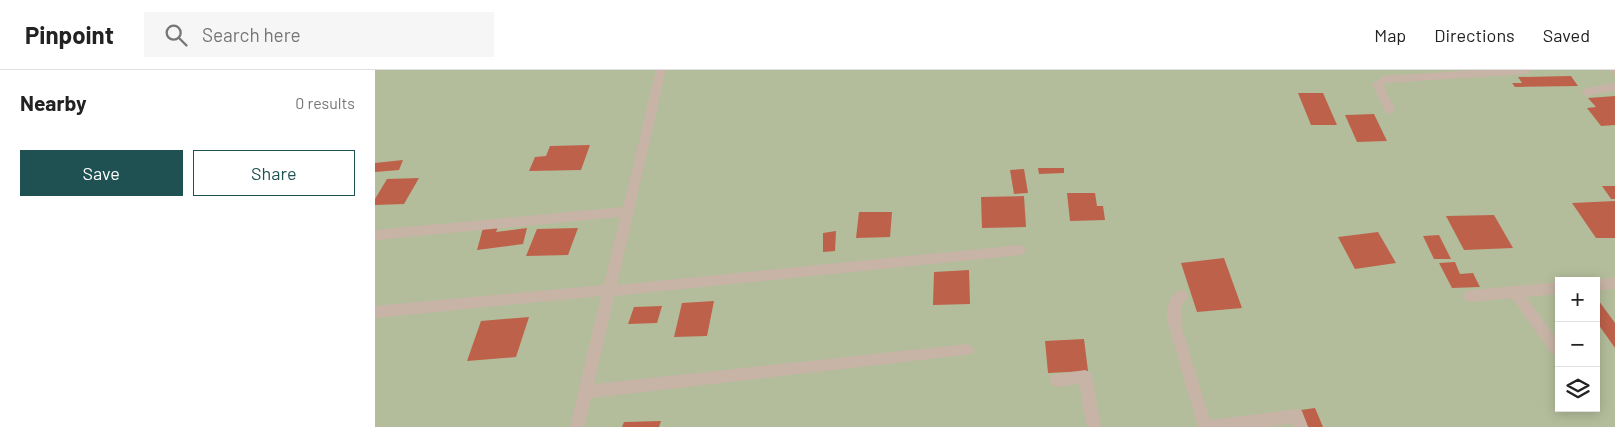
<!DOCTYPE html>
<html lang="en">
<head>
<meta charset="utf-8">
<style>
	body { margin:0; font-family:Barlow,sans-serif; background:#f6f6f6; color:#222 }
	.controls { position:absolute; right:15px; bottom:15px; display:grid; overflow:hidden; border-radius:0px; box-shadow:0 2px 12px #0003 }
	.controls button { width:45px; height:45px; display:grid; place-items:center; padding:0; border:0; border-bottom:1px solid #e0e0e0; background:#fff; color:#222; font:25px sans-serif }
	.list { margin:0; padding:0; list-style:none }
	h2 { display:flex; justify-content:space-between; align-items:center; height:65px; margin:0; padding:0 20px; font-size:21px }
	h2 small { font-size:16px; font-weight:400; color:#767676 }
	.actions { display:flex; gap:10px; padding:15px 20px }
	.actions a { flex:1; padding:11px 0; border:1px solid #1f5152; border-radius:0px; text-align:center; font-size:18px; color:#1f5152 }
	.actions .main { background:#1f5152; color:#fff }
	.icon { flex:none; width:28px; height:28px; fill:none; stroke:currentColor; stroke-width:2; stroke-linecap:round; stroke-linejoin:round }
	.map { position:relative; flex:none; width:1240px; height:357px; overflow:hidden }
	header { display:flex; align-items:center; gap:30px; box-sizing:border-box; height:70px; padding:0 25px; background:#fff; border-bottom:1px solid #e0e0e0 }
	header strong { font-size:24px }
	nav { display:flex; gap:28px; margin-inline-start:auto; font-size:18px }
	.search { width:350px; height:45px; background:#f6f6f6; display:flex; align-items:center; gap:12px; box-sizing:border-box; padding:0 18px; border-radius:0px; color:#767676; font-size:19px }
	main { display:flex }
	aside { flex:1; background:#fff }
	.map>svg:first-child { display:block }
	.green { fill:#b3bd9b; fill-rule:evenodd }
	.building { fill:#be614a }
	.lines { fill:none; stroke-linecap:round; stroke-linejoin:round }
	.minor { fill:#c7b4a7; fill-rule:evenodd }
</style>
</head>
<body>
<header>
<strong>Pinpoint</strong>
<div class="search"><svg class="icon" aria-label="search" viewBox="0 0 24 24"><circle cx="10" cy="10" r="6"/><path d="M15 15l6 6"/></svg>Search here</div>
<nav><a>Map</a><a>Directions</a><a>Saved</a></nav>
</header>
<main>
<aside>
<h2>Nearby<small>0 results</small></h2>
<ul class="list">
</ul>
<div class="actions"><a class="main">Save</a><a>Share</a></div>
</aside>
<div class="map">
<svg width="1240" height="357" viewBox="0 0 1240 357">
	<rect width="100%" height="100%" fill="#efe4da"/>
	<path class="green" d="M0,0H1240V357H0ZM1184,211H1221V338H1184Z"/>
	<g class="building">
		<path d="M1196,6L1203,16L1140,17L1137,13H1147L1143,7Z"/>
		<path d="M923,23H948L962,55H936Z"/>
		<path d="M1240,26V55L1226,56L1212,38L1221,37L1213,28Z"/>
		<path d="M999,44L1012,71L982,72L970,45Z"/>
		<path d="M215,75L206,100L154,101L160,87L171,86L175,76Z"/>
		<path d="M28,90L24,100L0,102V93Z"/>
		<path d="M663,98H689V103L664,104Z"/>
		<path d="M649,99L653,123L639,124L635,100Z"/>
		<path d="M44,108L29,134L0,135V129L12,109Z"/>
		<path d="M1227,116H1240V129H1236Z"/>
		<path d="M692,123H720L722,136H728L730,150L695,151Z"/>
		<path d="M649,126L651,157L607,158L606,127Z"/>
		<path d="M1240,131V168H1221L1197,133Z"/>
		<path d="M484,142H517L515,167L481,168Z"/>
		<path d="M1119,145L1138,178L1089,180L1071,146Z"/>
		<path d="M123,157L121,162L152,158L148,174L102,180L108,158Z"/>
		<path d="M203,158L193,185L151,186L162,159Z"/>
		<path d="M461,161L460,181L448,182V163Z"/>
		<path d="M1003,162L1021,193L980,199L963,167Z"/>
		<path d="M1064,165L1076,189H1059L1048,166Z"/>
		<path d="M849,188L867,238L822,242L806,193Z"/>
		<path d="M1080,192L1085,204L1098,203L1105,217L1077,218L1064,193Z"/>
		<path d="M594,200L595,234L558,235L559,202Z"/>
		<path d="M1221,227L1240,253V278L1221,251Z"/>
		<path d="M339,231L332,266L299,267L307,233Z"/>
		<path d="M287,236L282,253L253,254L259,237Z"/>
		<path d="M154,247L141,287L92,291L106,251Z"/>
		<path d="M709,269L713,301L673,303L670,271Z"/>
		<path d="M940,338L948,357H933L926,340Z"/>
		<path d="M286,351L284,357H247L249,352Z"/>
	</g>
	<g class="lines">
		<g class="minor">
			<path d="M281,0H291L242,215L645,175L649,176L651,180L649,184L645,185L239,226L219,314L592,274L597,276L599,280L597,284L216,328L209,357H195L226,226L0,248V236L229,215L245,147L0,170V160L248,137Z"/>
			<path d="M1101,0H1157L1152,4L1011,13L1008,15L1020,40L1015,44L1011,43L997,14L1009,6Z"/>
			<path d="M1234,0H1240V5Z"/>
			<path d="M1240,13V21L1211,26L1206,22L1211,18Z"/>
			<path d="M1240,207V219L1221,221V211H1217Z"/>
			<path d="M1184,212V224L1151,227L1184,272V284L1181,285L1176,283L1137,228L1095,232L1090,230L1088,226L1090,222L1095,220Z"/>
			<path d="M806,220L811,222L813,226L806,238V255L835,350L922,339L927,341L933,357H919L917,354L891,357H823L792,250C791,239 794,224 806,220Z"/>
			<path d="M710,300L715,302L717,307L726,357H712L704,314L682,317L677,315L675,310L677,305Z"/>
		</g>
	</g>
</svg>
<div class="controls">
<button>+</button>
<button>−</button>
<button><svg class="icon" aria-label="layers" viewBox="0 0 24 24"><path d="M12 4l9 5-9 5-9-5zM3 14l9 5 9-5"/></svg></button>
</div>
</div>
</main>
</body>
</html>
